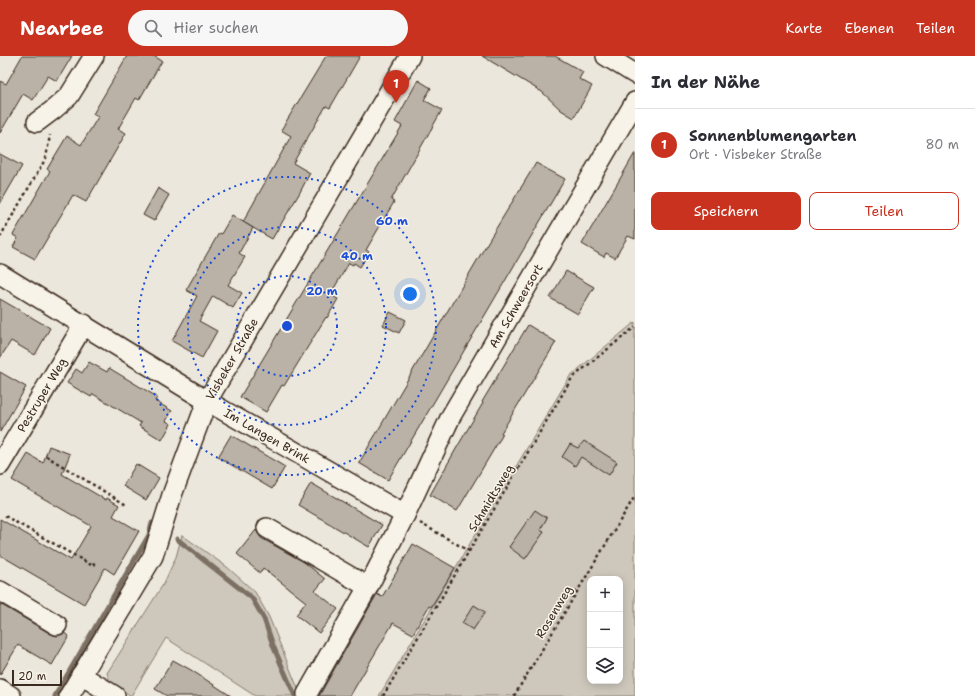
<!DOCTYPE html>
<html lang="de">
<head>
<meta charset="utf-8">
<style>
	body { margin:0; font-family:"Shantell Sans",sans-serif; background:#f7f7f7; color:#2b2b33 }
	.controls { position:absolute; right:12px; bottom:12px; display:grid; overflow:hidden; border-radius:8px; box-shadow:0 2px 10px #0003 }
	.controls button { width:36px; height:36px; display:grid; place-items:center; padding:0; border:0; border-bottom:1px solid #e1e1e2; background:#fff; color:#2b2b33; font:20px sans-serif }
	.scale { position:absolute; left:12px; bottom:10px; width:50px; box-sizing:border-box; padding-left:4px; border:2px solid #3b2a1e; border-top:0; font-size:11px; line-height:14px; white-space:nowrap; color:#3b2a1e; -webkit-text-stroke:3px #f7f3e8; paint-order:stroke }
	.you { position:absolute; left:410px; top:238px; width:14px; height:14px; margin:-10px; border:3px solid #fff; border-radius:50%; background:#1a73e8; box-shadow:0 0 0 6px #1a73e833 }
	.badge { display:grid; place-items:center; width:26px; height:26px; border-radius:50%; background:#c8321e; color:#fff; font-size:13px; font-weight:700 }
	.pin { position:absolute; translate:-50% -33px; filter:drop-shadow(0 1px 2px #0008) }
	.pin::after { content:''; position:absolute; top:21px; width:14px; height:12px; background:inherit; clip-path:polygon(0 0,100% 0,50% 100%) }
	.list { margin:0; padding:0; list-style:none }
	h2 { display:flex; justify-content:space-between; align-items:center; height:52px; margin:0; padding:0 16px; font-size:17px }
	h2 small { font-size:13px; font-weight:400; color:#7c7c81 }
	.list li { display:grid; grid-template-columns:26px 1fr auto; gap:12px; align-items:center; box-sizing:border-box; height:72px; padding:0 16px; border-top:1px solid #e1e1e2 }
	.list b { display:block; font-size:15px; white-space:nowrap }
	.list p { margin:0; font-size:13px; white-space:nowrap; color:#7c7c81 }
	.list em { font-size:13px; font-style:normal; color:#7c7c81 }
	.actions { display:flex; gap:8px; padding:12px 16px }
	.actions a { flex:1; padding:9px 0; border:1px solid #c8321e; border-radius:8px; text-align:center; font-size:14px; color:#c8321e }
	.actions .main { background:#c8321e; color:#fff }
	.icon { flex:none; width:22px; height:22px; fill:none; stroke:currentColor; stroke-width:2; stroke-linecap:round; stroke-linejoin:round }
	.map { position:relative; flex:none; width:635px; height:640px; overflow:hidden }
	header { display:flex; align-items:center; gap:24px; box-sizing:border-box; height:56px; padding:0 20px; background:#c8321e; color:#fff }
	header strong { font-size:19px }
	nav { display:flex; gap:22px; margin-inline-start:auto; font-size:14px }
	.search { width:280px; height:36px; background:#f7f7f7; display:flex; align-items:center; gap:10px; box-sizing:border-box; padding:0 14px; border-radius:22px; color:#7c7c81; font-size:15px }
	main { display:flex }
	aside { flex:1; background:#fff }
	.map>svg:first-child { display:block }
	.green { fill:#cec8bc; stroke:#84796d; fill-rule:evenodd }
	.lines { fill:none; stroke-linecap:round; stroke-linejoin:round }
	.stream { stroke:#7c7064; stroke-width:5 }
	.building { fill:#bab2a7; stroke:#3b2a1e }
	.minor-casing { stroke:#3b2a1e; stroke-width:22 }
	.path { stroke:#3b2a1e; stroke-width:2.5; stroke-dasharray:3 3; stroke-linecap:butt }
	.minor { stroke:#f7f3e8; stroke-width:19 }
	.ring { fill:none; stroke:#1d4ed8; stroke-width:2; stroke-dasharray:2 4 }
	.labels { text-anchor:middle; stroke-width:3; stroke-linejoin:round; paint-order:stroke }
	.street-label { font-size:12px; fill:#3b2a1e; stroke:#f7f3e8 }
	.centre { fill:#1d4ed8; stroke:#f7f3e8; stroke-width:2 }
	.ring-label { font-size:12px; text-anchor:middle; font-weight:bold; fill:#1d4ed8; stroke:#f7f3e8; stroke-width:3; stroke-linejoin:round; paint-order:stroke }
</style>
</head>
<body>
<header>
<strong>Nearbee</strong>
<div class="search"><svg class="icon" aria-label="search" viewBox="0 0 24 24"><circle cx="10" cy="10" r="6"/><path d="M15 15l6 6"/></svg>Hier suchen</div>
<nav><a>Karte</a><a>Ebenen</a><a>Teilen</a></nav>
</header>
<main>
<div class="map">
<svg width="635" height="640" viewBox="0 0 635 640">
	<rect width="100%" height="100%" fill="#ece7dc"/>
	<filter id="ink" filterUnits="userSpaceOnUse"><feTurbulence type="fractalNoise" baseFrequency=".025" numOctaves="2"/><feDisplacementMap in="SourceGraphic" scale="8" xChannelSelector="R" yChannelSelector="G"/><feConvolveMatrix kernelMatrix="1 2 1 2 8 2 1 2 1" color-interpolation-filters="sRGB"/></filter>
	<g filter="url(#ink)">
		<g class="green">
			<path d="M635,266V640H379L570,320ZM590,523H620V625H590Z"/>
			<path d="M182,479L227,511L255,536L269,561L301,640H255L166,582L131,640L110,626L107,617L164,527L176,501Z"/>
		</g>
		<g class="lines">
			<g class="stream">
				<path d="M177,483L252,542L264,563L274,592L295,640"/>
				<path d="M55,640L149,479L152,467"/>
			</g>
		</g>
		<g class="building">
			<path d="M22,0H72L57,25L48,20L33,44L23,38L0,77V25L6,28Z"/>
			<path d="M127,0H154L162,5L139,44L136,42L118,73L126,77L86,146L73,139L35,203L13,191L18,182L13,179L50,115L47,113L67,80L81,89L98,61L93,58Z"/>
			<path d="M326,0H360L330,52L326,50L293,107L310,117L299,138L272,183L243,166L291,80L281,74Z"/>
			<path d="M482,0H555L583,16L579,23L592,30L574,62L561,54L542,36Z"/>
			<path d="M418,24L431,32L424,44L442,54L391,144L394,146L366,194L369,196L360,211L354,207L353,209L349,207L330,239L338,243L327,262L326,261L284,330L282,329L266,356L240,341L402,70L395,66Z"/>
			<path d="M635,97V183L628,180L615,202L606,197L604,201L582,188Z"/>
			<path d="M0,98L22,110L0,148Z"/>
			<path d="M536,107L565,123L388,424L359,407L489,184Z"/>
			<path d="M158,132L169,139L154,165L143,159Z"/>
			<path d="M232,159L253,172L239,197L245,201L228,229L242,237L233,252L213,240L199,265L217,275L202,302L172,285L197,240L186,234L219,177L221,178Z"/>
			<path d="M566,215L594,231L578,258L550,242Z"/>
			<path d="M0,243L50,272L35,299L11,285L0,302Z"/>
			<path d="M390,256L406,264L399,277L383,269Z"/>
			<path d="M528,269L556,286L501,377L503,378L457,455L430,439L456,393L483,347L482,346Z"/>
			<path d="M89,306L107,316L109,312L157,341L155,345L172,355L166,365L171,368L162,384L139,370L141,367L123,356L93,338L91,341L67,327L76,313L82,317Z"/>
			<path d="M0,316L26,331L0,376Z"/>
			<path d="M231,379L285,411L272,433L218,401Z"/>
			<path d="M584,385L617,406L609,419L581,401L575,410L562,401L570,388L578,392Z"/>
			<path d="M49,390L70,398L62,418L106,444L107,442L119,449L113,460L139,475L114,518L105,512L84,548L0,499V463L71,504L91,470L12,424L28,398L43,407Z"/>
			<path d="M136,408L159,422L146,444L123,430Z"/>
			<path d="M311,427L382,469L369,491L298,449Z"/>
			<path d="M535,454L547,462L540,474L544,476L525,503L509,491Z"/>
			<path d="M256,474L261,482L304,506L325,523L315,535L338,553L319,577L296,559L306,546L263,512L260,517L237,498Z"/>
			<path d="M413,488L455,512L431,551L429,550L413,578L393,567L350,640H319L377,538L382,541Z"/>
			<path d="M0,548L51,578L57,580L64,577L69,580L52,609L18,589L0,619Z"/>
			<path d="M474,549L485,556L473,574L462,567Z"/>
			<path d="M173,604L191,614L231,640H167L155,633Z"/>
		</g>
		<g class="lines">
			<g class="minor-casing">
				<g id="minor">
					<path d="M606,0L635,18"/>
					<path d="M37,66L53,54L69,40L94,0"/>
					<path d="M0,218L207,345L405,459"/>
					<path d="M0,409L84,268"/>
					<path d="M267,472L368,531"/>
					<path d="M0,535L57,569"/>
					<path d="M81,619L115,640"/>
					<path d="M0,633L11,640"/>
					<path d="M69,640L153,500L172,439L207,345L410,0"/>
					<path d="M307,640V638L368,531L405,459L451,360L635,46"/>
				</g>
			</g>
			<g class="path">
				<path d="M0,181L46,102L50,79"/>
				<path d="M46,400L128,450"/>
				<path d="M5,460L93,510L95,505"/>
				<path d="M420,467L469,495"/>
				<path d="M383,640L572,322L635,271"/>
				<path d="M514,640L635,440"/>
			</g>
			<use href="#minor" class="minor"/>
		</g>
	</g>
	<g class="ring">
		<circle cx="287" cy="270" r="50"/>
		<circle cx="287" cy="270" r="99"/>
		<circle cx="287" cy="270" r="149"/>
	</g>
	<g class="labels">
		<g class="street-label">
			<text transform="translate(516 250) rotate(-60)" y="4">Am Schweersort</text>
			<text transform="translate(232 303) rotate(-60)" y="4">Visbeker Straße</text>
			<text transform="translate(42 339) rotate(-59)" y="4">Pestruper Weg</text>
			<text transform="translate(267 380) rotate(30)" y="4">Im Langen Brink</text>
			<text transform="translate(491 442) rotate(-59)" y="4">Schmidtsweg</text>
			<text transform="translate(554 556) rotate(-59)" y="4">Rosenweg</text>
		</g>
	</g>
	<circle cx="287" cy="270" r="6" class="centre"/>
	<g class="ring-label">
		<text x="392" y="169">60 m</text>
		<text x="357" y="204">40 m</text>
		<text x="322" y="239">20 m</text>
	</g>
</svg>
<div class="controls">
<button>+</button>
<button>−</button>
<button><svg class="icon" aria-label="layers" viewBox="0 0 24 24"><path d="M12 4l9 5-9 5-9-5zM3 14l9 5 9-5"/></svg></button>
</div>
<div class="scale">20 m</div>
<div class="you"></div>
<div class="pin badge" style="left:396px;top:47px">1</div>
</div>
<aside>
<h2>In der Nähe<small></small></h2>
<ul class="list">
<li><span class="badge">1</span><div><b>Sonnenblumengarten</b><p>Ort · Visbeker Straße</p></div><em>80 m</em></li>
</ul>
<div class="actions"><a class="main">Speichern</a><a>Teilen</a></div>
</aside>
</main>
</body>
</html>
